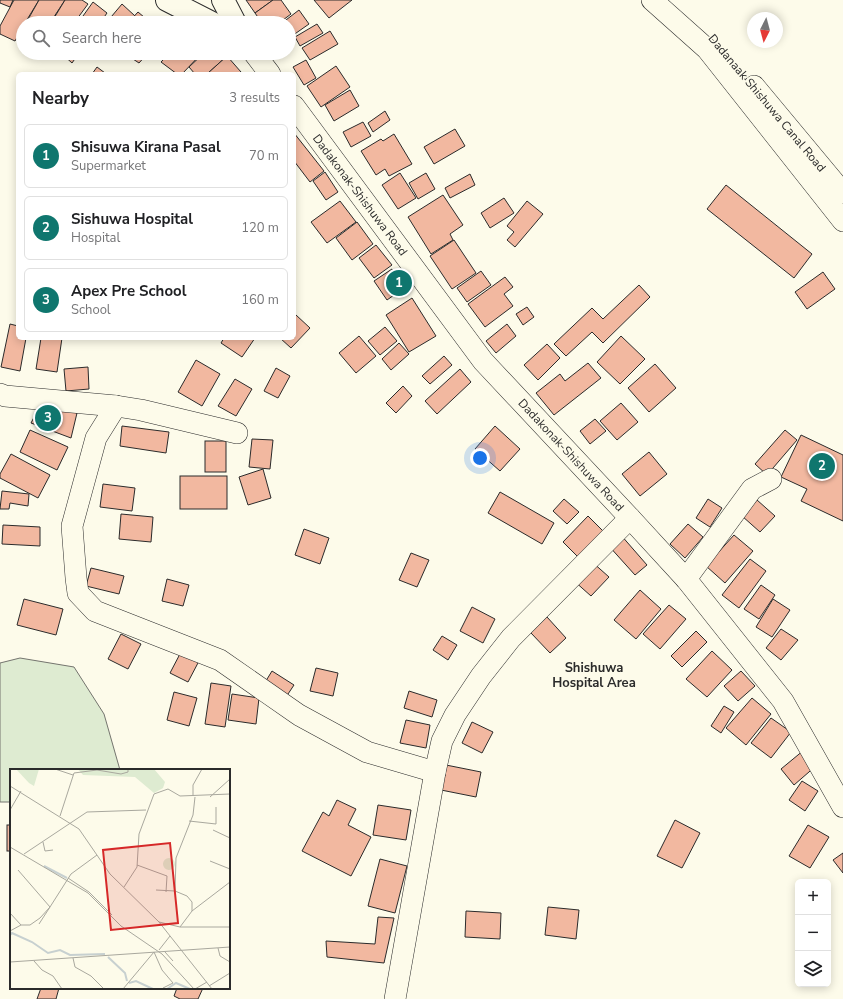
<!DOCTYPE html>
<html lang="en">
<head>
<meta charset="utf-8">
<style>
	body { margin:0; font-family:"Nunito Sans",sans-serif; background:#f2f2f2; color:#202124 }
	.controls { position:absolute; right:12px; bottom:12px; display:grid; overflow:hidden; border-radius:6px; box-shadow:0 2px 10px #0003 }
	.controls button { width:36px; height:36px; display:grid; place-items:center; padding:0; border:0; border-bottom:1px solid #e0e0e0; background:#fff; color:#202124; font:20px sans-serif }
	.compass { position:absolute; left:747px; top:12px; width:36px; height:36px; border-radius:50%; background:#fff; box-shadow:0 2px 10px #0003; rotate:186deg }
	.you { position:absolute; left:480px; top:458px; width:14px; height:14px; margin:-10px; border:3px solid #fff; border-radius:50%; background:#1a73e8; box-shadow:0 0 0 6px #1a73e833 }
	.badge { display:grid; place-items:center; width:26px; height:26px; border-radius:50%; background:#0f766e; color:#fff; font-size:13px; font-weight:700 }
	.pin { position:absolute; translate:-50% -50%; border:2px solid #fff; box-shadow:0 1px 4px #0006 }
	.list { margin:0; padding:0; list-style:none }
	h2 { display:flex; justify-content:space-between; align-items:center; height:52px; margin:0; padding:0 16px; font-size:17px }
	h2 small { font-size:13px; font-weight:400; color:#757577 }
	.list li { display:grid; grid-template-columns:26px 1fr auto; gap:12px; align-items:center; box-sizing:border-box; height:64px; margin:0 8px 8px; padding:0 8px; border:1px solid #e0e0e0; border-radius:6px }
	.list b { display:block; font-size:15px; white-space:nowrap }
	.list p { margin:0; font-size:13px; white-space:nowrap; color:#757577 }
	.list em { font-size:13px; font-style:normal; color:#757577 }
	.icon { flex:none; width:22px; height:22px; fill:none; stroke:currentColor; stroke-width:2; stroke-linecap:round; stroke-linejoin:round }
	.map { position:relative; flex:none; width:843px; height:999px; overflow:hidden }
	.search { position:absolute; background:#fff; box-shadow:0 2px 10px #0003; left:16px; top:16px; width:280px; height:44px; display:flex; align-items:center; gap:10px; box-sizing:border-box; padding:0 14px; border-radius:22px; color:#757577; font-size:15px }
	.panel { position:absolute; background:#fff; box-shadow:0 2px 10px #0003; left:16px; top:72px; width:280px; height:268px; border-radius:6px }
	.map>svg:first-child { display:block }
	.green { fill:#deebd1; stroke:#74746e }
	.building { fill:#f2b8a0; stroke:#2b2b2b }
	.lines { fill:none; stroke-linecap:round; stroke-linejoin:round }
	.minor-casing { stroke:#2b2b2b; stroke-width:22 }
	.major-casing { stroke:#2b2b2b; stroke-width:24 }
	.minor { stroke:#fdfbea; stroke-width:21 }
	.major { stroke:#fdfbea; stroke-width:22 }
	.labels { text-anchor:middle; stroke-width:3; stroke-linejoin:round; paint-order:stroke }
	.street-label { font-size:12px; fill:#2b2b2b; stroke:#fdfbea }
	.neighbourhood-label { font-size:13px; font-weight:bold; fill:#2b2b2b; stroke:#fdfbea }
	.inset-river { fill:none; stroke:#c7d0d0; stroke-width:2 }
	.inset-road { fill:none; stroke:#a9a89e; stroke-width:1 }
	.view { fill:#d62828; fill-opacity:0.15; stroke:#d62828; stroke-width:2 }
	.inset-edge { fill:none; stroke:#2b2b2b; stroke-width:2 }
</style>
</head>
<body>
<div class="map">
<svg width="843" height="999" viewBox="0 0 843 999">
	<rect width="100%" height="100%" fill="#fdfbea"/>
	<path class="green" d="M20,658L74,667L104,714L120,770H11V802H0V663Z"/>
	<g class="building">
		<path d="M0,0H13L10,7L0,3Z"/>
		<path d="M14,0H39L25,23H23V27L15,41L0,34V26Z"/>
		<path d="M39,0H65L50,23H26Z"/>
		<path d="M65,0H82L88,4L74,23H51Z"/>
		<path d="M246,0H273L255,13Z"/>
		<path d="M273,0H281L291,14L279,23H262L255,13Z"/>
		<path d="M314,0H352L329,18Z"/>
		<path d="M93,2L107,13L100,23H78Z"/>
		<path d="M122,4L135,16L128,23H106Z"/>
		<path d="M299,10L309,24L289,38V23H282Z"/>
		<path d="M138,12L151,23H128Z"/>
		<path d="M317,24L323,33L300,46L295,37Z"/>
		<path d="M330,31L338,44L310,60L302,48Z"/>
		<path d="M61,53H79L72,63Z"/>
		<path d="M124,53H148L139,63Z"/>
		<path d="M170,53H202L182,74H177L161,62Z"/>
		<path d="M204,53H223L227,56L207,74H195L189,67Z"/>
		<path d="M227,56L241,72L238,74H207Z"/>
		<path d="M306,60L316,78L304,85L293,67Z"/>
		<path d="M336,66L350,87L321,107L307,86Z"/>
		<path d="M97,67L105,73L104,74H92Z"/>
		<path d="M350,90L359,106L334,121L325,105Z"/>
		<path d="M385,111L390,120L373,132L368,123Z"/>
		<path d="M363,122L371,136L351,147L343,132Z"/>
		<path d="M455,129L465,146L434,164L424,147Z"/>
		<path d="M294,133L324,171L310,182L294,161Z"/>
		<path d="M394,134L412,164L389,176L385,169L376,175L361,151L381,139L383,141Z"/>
		<path d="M325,172L338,192L326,200L313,181Z"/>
		<path d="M400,173L416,198L398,209L382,185Z"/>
		<path d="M426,173L435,189L418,199L409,183Z"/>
		<path d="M470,174L475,185L450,198L445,188Z"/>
		<path d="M726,185L812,254L794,278L707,209Z"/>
		<path d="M443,195L463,225L450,234L453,240L431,254L408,217Z"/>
		<path d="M504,198L514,213L490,228L481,213Z"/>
		<path d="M340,201L356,222L327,243L311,222Z"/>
		<path d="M527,201L543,214L515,247L507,240L514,232L507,226Z"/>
		<path d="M357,222L373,244L352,260L336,238Z"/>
		<path d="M454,240L476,273L452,289L430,256Z"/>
		<path d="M376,245L392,265L374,278L359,258Z"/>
		<path d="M392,269L404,288L387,300L374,281Z"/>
		<path d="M481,271L491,285L467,302L457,288Z"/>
		<path d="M823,272L835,289L807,309L795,292Z"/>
		<path d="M505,277L513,287L504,294L513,306L485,327L468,304Z"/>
		<path d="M639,285L650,297L603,343L592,332L566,356L554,344L592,308L603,319Z"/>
		<path d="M412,298L436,336L409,352L386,315Z"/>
		<path d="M527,307L534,317L523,325L516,314Z"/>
		<path d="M296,315L310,328L291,348L280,338H294V317Z"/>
		<path d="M10,324L18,326V338H26L20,371L1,367Z"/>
		<path d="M507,324L516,336L496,353L486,341Z"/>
		<path d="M385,327L397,341L380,355L368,341Z"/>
		<path d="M359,336L376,356L356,373L339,353Z"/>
		<path d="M621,336L645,359L620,384L597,362Z"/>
		<path d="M41,338H62L57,372L36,369Z"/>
		<path d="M224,338H255L242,357L221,343Z"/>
		<path d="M399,343L409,354L391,370L382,359Z"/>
		<path d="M547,344L560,358L538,380L524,365Z"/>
		<path d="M444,356L452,365L430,384L422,376Z"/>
		<path d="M196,360L220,374L202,406L178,392Z"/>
		<path d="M588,363L601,378L554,415L536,393L560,374L565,381Z"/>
		<path d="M655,364L676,388L649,412L628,388Z"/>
		<path d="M88,367L89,389L66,391L64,369Z"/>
		<path d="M276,368L290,376L278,398L264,391Z"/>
		<path d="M460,369L471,382L437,414L425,401Z"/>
		<path d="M235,379L252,389L236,416L218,406Z"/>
		<path d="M403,386L412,396L396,413L386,403Z"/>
		<path d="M621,403L638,422L617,440L600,421Z"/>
		<path d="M41,404L77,413L71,438L31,423Z"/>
		<path d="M595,419L606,431L590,444L580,431Z"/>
		<path d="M122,426L169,432L166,453L120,446Z"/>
		<path d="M495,426L520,449L500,471L475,449Z"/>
		<path d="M30,430L68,447L57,470L20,452Z"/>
		<path d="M785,430L797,440L767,475L755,464Z"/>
		<path d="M801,435L843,455V521L801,501L807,489L781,477Z"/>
		<path d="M252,439L273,440L270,469L249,467Z"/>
		<rect x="205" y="441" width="21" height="31"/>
		<path d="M649,452L667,474L640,496L622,474Z"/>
		<path d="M11,454L50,475L38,498L0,478V474Z"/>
		<path d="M263,469L271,498L248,505L239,477Z"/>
		<rect x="180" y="476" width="47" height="33"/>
		<path d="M103,484L135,488L132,511L100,507Z"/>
		<path d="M2,491L29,494L28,506L10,503L9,509H0Z"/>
		<path d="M500,492L554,523L542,544L488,513Z"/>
		<path d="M564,499L579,512L567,524L553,511Z"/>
		<path d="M708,499L722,508L710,527L696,518Z"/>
		<path d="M757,500L775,516L760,532L742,516Z"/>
		<path d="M121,514L153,517L151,542L119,539Z"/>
		<path d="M588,516L603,531L578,557L563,542Z"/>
		<path d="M688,524L703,537L685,558L670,544Z"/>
		<path d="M3,525L40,527V546L2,544Z"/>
		<path d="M304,529L329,538L320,564L295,555Z"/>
		<path d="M620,534L647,565L635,575L608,545Z"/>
		<path d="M734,535L753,551L725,583L706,566Z"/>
		<path d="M411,553L429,560L417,587L399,580Z"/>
		<path d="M750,559L766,571L739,608L722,595Z"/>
		<path d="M591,561L609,577L591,596L573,580Z"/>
		<path d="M91,568L124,576L119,594L86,586Z"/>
		<path d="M167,579L189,585L183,606L162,601Z"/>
		<path d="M761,585L775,595L759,619L744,609Z"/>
		<path d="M640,590L661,609L636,639L614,620Z"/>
		<path d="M24,599L63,609L56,635L17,625Z"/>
		<path d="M773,599L790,610L772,637L756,627Z"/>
		<path d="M669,605L686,619L660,649L643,634Z"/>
		<path d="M472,607L495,619L483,643L460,631Z"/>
		<path d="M547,617L566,638L550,653L531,633Z"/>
		<path d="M781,629L798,640L781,660L766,648Z"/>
		<path d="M696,631L707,642L682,667L671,656Z"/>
		<path d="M121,634L141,644L128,669L108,659Z"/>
		<path d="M442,636L457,645L448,660L433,650Z"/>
		<path d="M712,651L732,670L707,697L686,679Z"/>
		<path d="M181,652L199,661L188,682L170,673Z"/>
		<path d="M316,668L338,673L333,696L310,691Z"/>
		<path d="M272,671L294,685L286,697L264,684Z"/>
		<path d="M741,671L755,686L738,701L724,686Z"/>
		<path d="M211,683L231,686L225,727L205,724Z"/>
		<path d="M409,691L437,700L432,717L404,708Z"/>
		<path d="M174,692L197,698L189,726L167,720Z"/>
		<path d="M232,694L259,698L256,724L228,720Z"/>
		<path d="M752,698L771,714L746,745L726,728Z"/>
		<path d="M724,706L734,712L721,733L711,726Z"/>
		<path d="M771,718L791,732L771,758L751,743Z"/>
		<path d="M406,720L430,725L426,748L400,743Z"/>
		<path d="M472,722L493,732L482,753L462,743Z"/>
		<path d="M804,750L817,765L794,785L781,769Z"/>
		<path d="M446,765L481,772L476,797L441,790Z"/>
		<path d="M802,781L818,791L805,811L789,800Z"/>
		<path d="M337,800L356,809L348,825L371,837L351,876L302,851L323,812L329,816Z"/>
		<path d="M378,805L411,810L406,840L373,835Z"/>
		<path d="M675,820L700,833L682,868L657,856Z"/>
		<rect x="7" y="825" width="4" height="26"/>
		<path d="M808,825L829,837L810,868L789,856Z"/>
		<path d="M843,853V873L833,860Z"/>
		<path d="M380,859L407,866L395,913L368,906Z"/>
		<path d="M548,907L579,910L576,939L545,935Z"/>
		<path d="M466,911L501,913L500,939L465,937Z"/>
		<path d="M378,917L394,918L384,963L327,957L326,941L375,944Z"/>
		<path d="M41,988H59L56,999H37Z"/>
		<path d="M177,988H203L198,999H180L174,996Z"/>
	</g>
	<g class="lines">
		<g class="minor-casing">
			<g id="minor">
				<path d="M652,0L707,49L843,221"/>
				<path d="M254,53L270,74"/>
				<path d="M754,86L843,193"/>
				<path d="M294,106L483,361L630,518L686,579L783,701L843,807"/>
				<path d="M0,394L5,396L116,406L141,410L237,433"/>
				<path d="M116,406L96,438L72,526L76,578L78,593L95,611L220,660L299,715L367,752L435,772"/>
				<path d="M686,579L752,489L771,479"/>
				<path d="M395,999L435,772L442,741L455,715L481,676L511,638L630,518"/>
			</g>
		</g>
		<g class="major-casing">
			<g id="major">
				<path d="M167,0L212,23"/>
				<path d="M223,0L235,23"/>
			</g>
		</g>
		<use href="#minor" class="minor"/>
		<use href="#major" class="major"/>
	</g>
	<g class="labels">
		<g class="street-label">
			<text transform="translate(767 103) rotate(50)" y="4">Dadanaak Shishuwa Canal Road</text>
			<text transform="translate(360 195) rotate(53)" y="4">Dadakonak-Shishuwa Road</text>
			<text transform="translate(571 455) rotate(47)" y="4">Dadakonak-Shishuwa Road</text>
		</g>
		<g class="neighbourhood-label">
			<text x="594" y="672">Shishuwa<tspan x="594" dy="15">Hospital Area</tspan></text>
		</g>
	</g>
	<g transform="translate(10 769)">
		<rect width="220" height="220" fill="#fdfbea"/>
		<path d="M6,0H29L24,17L19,14ZM68,0H144L155,13L153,19L144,24L125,8L73,6ZM153 95a6 6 0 1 1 12 0a6 6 0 1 1-12 0Z" fill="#deebd1"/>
		<path class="inset-river" d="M34,97L57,109M0,166L2,164L22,173L38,184L50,181L60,186L95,185M98,188L115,204L117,212M119,214L126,212L143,220M157,220L166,214L180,220"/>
		<path class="inset-road" d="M45,0L63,6M0,17L69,60L100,105L149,153M183,27V16L192,0M200,28L220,10M0,41L11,22M50,47L64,4L87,1L111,5L118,3V0M179,52L206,55V38M203,61L220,69M33,73L35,82L43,81M0,78L78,124L111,157L152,185L184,220M14,85L77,43L136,41M200,92L220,100M127,96L157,107L156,123M8,101L40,138L29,155M58,109L79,123L102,146M114,118L127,98L129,65L144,25L158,20L170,27L220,25M146,121L165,122L177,127L182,133V142M165,122L166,89L183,46L185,28M0,144L11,156M149,153L170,158L182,142L220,113M149,153L202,220M170,158H220M0,162L11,156H20L30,149L40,138L61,105L87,86M208,179L210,187L220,193M149,181L160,167M155,183L163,192M63,189L65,198L81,207L94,220M24,192L32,201L43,207L52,220M0,193L220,178M199,217L220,204M113,220L144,183L152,201L163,214L153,219M185,220L197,213"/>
		<path class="view" d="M160,74L168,154L101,161L93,81Z"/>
		<rect width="220" height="220" class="inset-edge"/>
	</g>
</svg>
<div class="controls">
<button>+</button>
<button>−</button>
<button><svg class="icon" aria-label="layers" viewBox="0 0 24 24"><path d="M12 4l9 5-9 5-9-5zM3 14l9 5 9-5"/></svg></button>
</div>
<svg class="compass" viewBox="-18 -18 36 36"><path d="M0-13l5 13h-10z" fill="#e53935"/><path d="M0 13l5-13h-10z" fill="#757577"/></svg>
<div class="you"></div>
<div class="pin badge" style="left:399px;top:283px">1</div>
<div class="pin badge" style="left:822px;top:466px">2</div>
<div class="pin badge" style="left:48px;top:418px">3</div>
<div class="search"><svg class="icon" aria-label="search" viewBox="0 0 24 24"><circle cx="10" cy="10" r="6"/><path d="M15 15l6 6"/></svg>Search here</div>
<section class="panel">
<h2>Nearby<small>3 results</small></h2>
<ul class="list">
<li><span class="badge">1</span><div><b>Shisuwa Kirana Pasal</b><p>Supermarket</p></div><em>70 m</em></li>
<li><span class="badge">2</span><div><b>Sishuwa Hospital</b><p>Hospital</p></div><em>120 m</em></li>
<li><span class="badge">3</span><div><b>Apex Pre School</b><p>School</p></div><em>160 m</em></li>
</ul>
</section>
</div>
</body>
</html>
